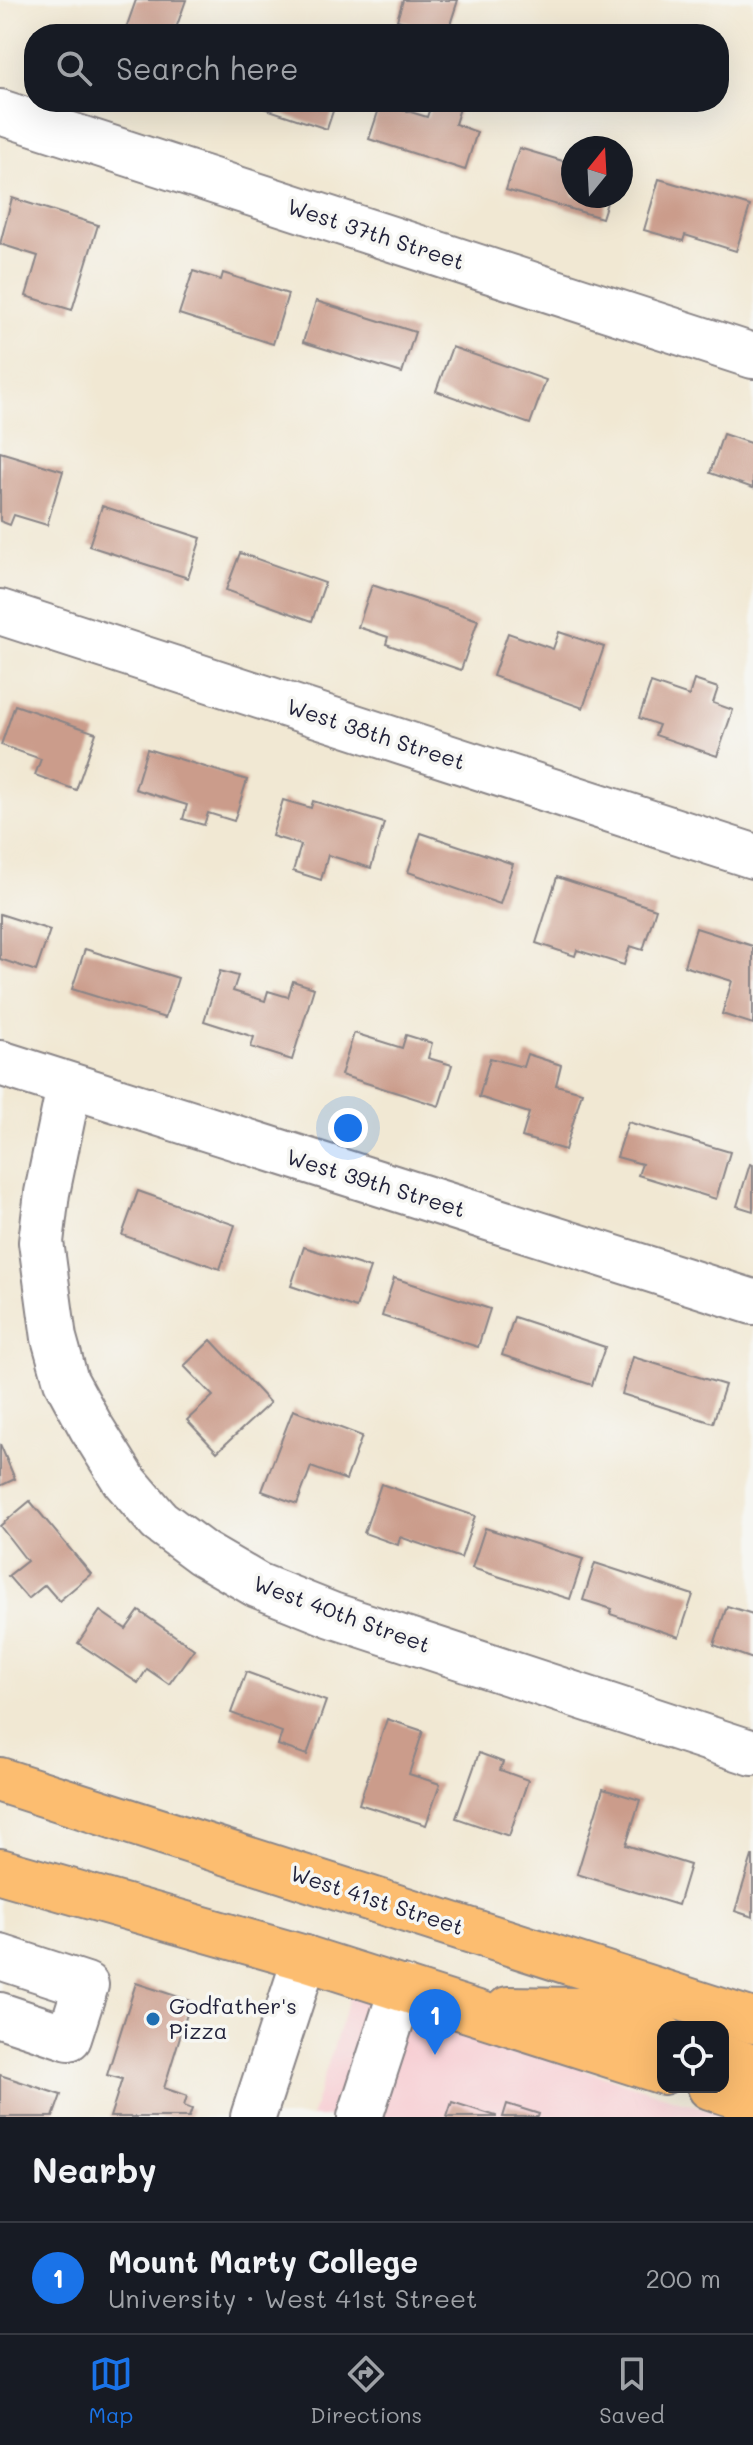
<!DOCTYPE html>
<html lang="en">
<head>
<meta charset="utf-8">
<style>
	body { margin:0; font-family:Mali,sans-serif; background:#20242c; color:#f1f3f6 }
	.controls { position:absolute; right:24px; bottom:24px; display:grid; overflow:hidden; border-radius:16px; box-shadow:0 8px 32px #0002 }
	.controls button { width:72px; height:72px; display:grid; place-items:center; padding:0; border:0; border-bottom:2px solid #363941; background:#171b24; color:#f1f3f6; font:40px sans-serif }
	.compass { position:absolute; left:561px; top:136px; width:72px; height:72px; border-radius:50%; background:#171b24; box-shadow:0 8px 32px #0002; rotate:18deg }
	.you { position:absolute; left:348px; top:1128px; width:28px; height:28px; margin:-20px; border:6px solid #fff; border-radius:50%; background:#1a73e8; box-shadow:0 0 0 12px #1a73e833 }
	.badge { display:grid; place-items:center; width:52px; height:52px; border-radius:50%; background:#1a73e8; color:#fff; font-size:26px; font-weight:700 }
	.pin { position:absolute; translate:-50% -66px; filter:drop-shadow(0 2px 4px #0008) }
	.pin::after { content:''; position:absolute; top:42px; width:28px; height:24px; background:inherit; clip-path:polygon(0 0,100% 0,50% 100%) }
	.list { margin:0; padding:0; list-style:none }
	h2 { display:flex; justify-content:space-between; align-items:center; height:104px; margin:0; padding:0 32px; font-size:34px }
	h2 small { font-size:26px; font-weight:400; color:#9ea1a6 }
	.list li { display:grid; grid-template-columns:52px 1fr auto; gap:24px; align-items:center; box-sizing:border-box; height:112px; padding:0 32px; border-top:2px solid #363941 }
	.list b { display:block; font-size:30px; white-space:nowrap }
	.list p { margin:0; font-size:26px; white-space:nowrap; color:#9ea1a6 }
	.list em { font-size:26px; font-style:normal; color:#9ea1a6 }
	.icon { flex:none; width:44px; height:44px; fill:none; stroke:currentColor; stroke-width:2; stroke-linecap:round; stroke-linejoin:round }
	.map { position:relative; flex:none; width:753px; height:2117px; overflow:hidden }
	.search { position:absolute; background:#171b24; box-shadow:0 8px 32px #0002; left:24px; right:24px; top:24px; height:88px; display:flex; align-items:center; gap:20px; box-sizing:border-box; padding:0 28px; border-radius:32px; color:#9ea1a6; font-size:30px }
	.sheet { height:216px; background:#171b24 }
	nav { display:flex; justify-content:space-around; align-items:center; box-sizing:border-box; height:112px; border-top:2px solid #363941; background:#171b24; font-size:22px; color:#9ea1a6 }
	nav a { display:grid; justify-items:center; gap:4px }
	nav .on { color:#1a73e8 }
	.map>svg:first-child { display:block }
	.built { fill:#f7cfd4 }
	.building { fill:#cb9c8b }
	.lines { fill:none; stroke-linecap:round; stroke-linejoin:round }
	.minor-casing { stroke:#8a8587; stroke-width:48 }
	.major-casing { stroke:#8a8587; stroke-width:48 }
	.minor { stroke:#fff; stroke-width:44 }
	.major { stroke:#fcbd6f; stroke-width:44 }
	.poi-dot { fill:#1f6fb2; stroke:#f6f6f2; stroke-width:3 }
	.labels { text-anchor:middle; stroke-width:7; stroke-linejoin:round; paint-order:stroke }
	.street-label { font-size:22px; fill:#22223b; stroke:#f6f6f2 }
	.poi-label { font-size:22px; fill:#22223b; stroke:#f6f6f2; text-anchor:start }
</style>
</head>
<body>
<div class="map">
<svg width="753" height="2117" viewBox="0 0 753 2117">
	<rect width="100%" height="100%" fill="#f6f6f2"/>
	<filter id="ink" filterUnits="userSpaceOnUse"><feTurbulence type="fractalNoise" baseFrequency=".0125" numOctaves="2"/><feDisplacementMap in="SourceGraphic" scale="16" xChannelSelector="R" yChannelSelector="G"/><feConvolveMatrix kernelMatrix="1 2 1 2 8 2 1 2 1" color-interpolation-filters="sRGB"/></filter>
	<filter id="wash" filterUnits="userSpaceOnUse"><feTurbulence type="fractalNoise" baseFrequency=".006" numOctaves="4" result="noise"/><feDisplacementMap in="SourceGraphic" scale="32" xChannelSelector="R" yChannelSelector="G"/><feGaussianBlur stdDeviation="1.8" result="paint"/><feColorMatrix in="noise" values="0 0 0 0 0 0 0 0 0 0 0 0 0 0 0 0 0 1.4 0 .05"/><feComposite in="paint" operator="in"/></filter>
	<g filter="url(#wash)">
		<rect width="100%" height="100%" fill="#f1e8d3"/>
		<path class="built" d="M350,1995L729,2116L311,2117Z"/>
		<g id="blocks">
			<g class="building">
				<path d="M136,0H186L174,34H124Z"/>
				<path d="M403,0H458L447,34L397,20Z"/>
				<path d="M245,102H336L327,129Z"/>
				<path d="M432,102H451L461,105L455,124L477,132L465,170L369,139L381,103L427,117Z"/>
				<path d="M519,148L573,164V196H609L602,218L506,190Z"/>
				<path d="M659,179L750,206L736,251L685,235L683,241L644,230Z"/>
				<path d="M12,198L98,225L72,310L26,296L38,256L0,244Z"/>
				<path d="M193,271L221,280L223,273L288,294L273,344L179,314Z"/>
				<path d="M316,301L415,332L402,373L303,342Z"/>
				<path d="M452,347L546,380L530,424L436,391Z"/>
				<path d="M723,434L753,444V488L710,473Z"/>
				<path d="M0,452L63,471L47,525L14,515L10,525L0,521Z"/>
				<path d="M102,506L201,538L188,578L89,546Z"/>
				<path d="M240,553L325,583L312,621L226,590Z"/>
				<path d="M372,585L478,620L461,670L386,644L388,637L358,627Z"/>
				<path d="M559,632L604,647L583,708L493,676L508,633L553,649Z"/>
				<path d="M694,680L718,688L713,703L733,710L717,756L655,735L659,725L639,718L651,683L689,696Z"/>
				<path d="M15,705L96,733L76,790L35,775L41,759L1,745Z"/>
				<path d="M147,749L247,780L234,821L208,813L204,825L183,819L187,805L135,789Z"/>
				<path d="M283,800L311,808L313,801L384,823L371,868L328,855L321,880L293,871L301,845L272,836Z"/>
				<path d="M421,833L513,864L500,904L408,872Z"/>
				<path d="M557,877L656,909L643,950L630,946L624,965L577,950L575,956L536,943Z"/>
				<path d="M0,914L50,930L36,971L0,959Z"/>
				<path d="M696,928L753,946V1024L722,1014L732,981L684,966Z"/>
				<path d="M85,949L178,978L165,1018L72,989Z"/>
				<path d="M220,971L238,976L233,991L265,1001L268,991L288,997L293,981L314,988L292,1060L251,1047L254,1037L204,1021Z"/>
				<path d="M354,1033L402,1048L406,1035L432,1043L428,1058L452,1065L439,1106L341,1075Z"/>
				<path d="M527,1054L561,1065L556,1085L582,1092L565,1150L522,1137L529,1113L479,1097L490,1058L523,1067Z"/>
				<path d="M628,1122L730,1152L716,1199L638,1175L642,1164L617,1157Z"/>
				<path d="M750,1164L753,1165V1211L737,1206Z"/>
				<path d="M138,1191L235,1225L220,1269L122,1235Z"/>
				<path d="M304,1247L370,1268L356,1308L291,1286Z"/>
				<path d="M394,1278L490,1309L478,1347L382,1316Z"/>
				<path d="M514,1317L605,1347L592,1385L502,1355Z"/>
				<path d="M211,1340L270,1403L217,1452L187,1420L213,1396L184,1366Z"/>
				<path d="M633,1357L725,1385L713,1423L622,1394Z"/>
				<path d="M293,1410L362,1436L346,1480L311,1467L297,1504L262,1491Z"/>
				<path d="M0,1444L15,1479L0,1486Z"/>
				<path d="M381,1484L475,1516L461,1558L400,1537L398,1545L364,1533Z"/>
				<path d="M30,1501L91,1574L59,1601L45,1585L28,1599L8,1576L27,1561L0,1526Z"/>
				<path d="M485,1528L583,1559L570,1599L472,1568Z"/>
				<path d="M595,1563L693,1595L679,1637L610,1614L612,1609L583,1600Z"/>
				<path d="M727,1606L753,1614V1659L714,1645Z"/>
				<path d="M100,1611L126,1629L139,1611L194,1649L169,1684L147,1669L138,1683L78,1643Z"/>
				<path d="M246,1672L326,1701L307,1755L278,1745L282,1732L231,1713Z"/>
				<path d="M387,1719L423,1731L409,1774L440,1784L426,1825L359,1804Z"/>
				<path d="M479,1753L503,1762L500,1770L528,1780L509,1836L456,1818Z"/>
				<path d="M603,1789L640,1800L626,1845L690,1865L678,1905L577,1874Z"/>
				<path d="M752,1856H753V1917L735,1911Z"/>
				<path d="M136,1983L191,2001L164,2088L187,2096L184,2106L192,2109L189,2117H110L122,2079L107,2075Z"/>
				<path d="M0,2075L61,2095L53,2117H0Z"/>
				<path d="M452,2102L496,2116V2117H447Z"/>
				<path d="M507,2104L539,2114L538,2117H503Z"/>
			</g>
		</g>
	</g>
	<g filter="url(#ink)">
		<use href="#blocks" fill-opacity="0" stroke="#8a8587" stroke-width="2"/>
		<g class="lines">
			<g class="minor-casing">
				<g id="minor">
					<path d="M0,112L753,356"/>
					<path d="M0,612L753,856"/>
					<path d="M0,1063L753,1302"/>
					<path d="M69,1087L47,1193L41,1242L54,1338L66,1381L91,1427L124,1480L159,1521L202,1553L257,1585L332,1615L753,1753"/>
					<path d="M0,1957L86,1985L69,2038L0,2015"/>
					<path d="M253,2117L305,1958"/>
					<path d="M360,2117L402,1988"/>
				</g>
			</g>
			<g class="major-casing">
				<g id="major">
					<path d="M0,1780L753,2021"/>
					<path d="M0,1871L305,1958L663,2072"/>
					<path d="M508,2009L578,2010L663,2037"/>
					<path d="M723,2057L753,2067"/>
					<path d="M710,2087L753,2101"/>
				</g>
			</g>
			<use href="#minor" class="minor"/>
			<use href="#major" class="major"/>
		</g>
	</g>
	<circle class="poi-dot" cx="153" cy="2019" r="8"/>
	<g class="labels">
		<g class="street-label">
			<text transform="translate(376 234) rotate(18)" y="8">West 37th Street</text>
			<text transform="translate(376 734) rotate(18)" y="8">West 38th Street</text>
			<text transform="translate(376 1183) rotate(17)" y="8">West 39th Street</text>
			<text transform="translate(342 1614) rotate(20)" y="8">West 40th Street</text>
			<text transform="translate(377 1900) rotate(18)" y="8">West 41st Street</text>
		</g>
		<g class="poi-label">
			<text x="169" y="2014">Godfather's<tspan x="169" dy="25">Pizza</tspan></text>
		</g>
	</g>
</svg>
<div class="controls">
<button><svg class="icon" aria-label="locate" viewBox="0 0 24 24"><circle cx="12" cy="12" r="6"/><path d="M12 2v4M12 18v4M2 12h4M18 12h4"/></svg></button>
</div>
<svg class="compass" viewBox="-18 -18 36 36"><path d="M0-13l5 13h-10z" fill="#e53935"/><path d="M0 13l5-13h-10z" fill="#9ea1a6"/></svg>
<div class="you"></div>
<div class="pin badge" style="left:435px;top:2055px">1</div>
<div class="search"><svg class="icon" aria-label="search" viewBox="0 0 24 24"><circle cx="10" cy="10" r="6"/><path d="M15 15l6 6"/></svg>Search here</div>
</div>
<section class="sheet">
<h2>Nearby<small></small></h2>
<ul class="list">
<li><span class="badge">1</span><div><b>Mount Marty College</b><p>University · West 41st Street</p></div><em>200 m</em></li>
</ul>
</section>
<nav>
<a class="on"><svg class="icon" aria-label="map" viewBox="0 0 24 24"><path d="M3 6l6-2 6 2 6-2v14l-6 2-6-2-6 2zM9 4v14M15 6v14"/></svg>Map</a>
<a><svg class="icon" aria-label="directions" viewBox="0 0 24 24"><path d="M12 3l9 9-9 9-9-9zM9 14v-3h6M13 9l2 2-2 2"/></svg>Directions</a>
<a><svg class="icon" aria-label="saved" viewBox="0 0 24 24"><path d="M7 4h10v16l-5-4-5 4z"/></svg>Saved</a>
</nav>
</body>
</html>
